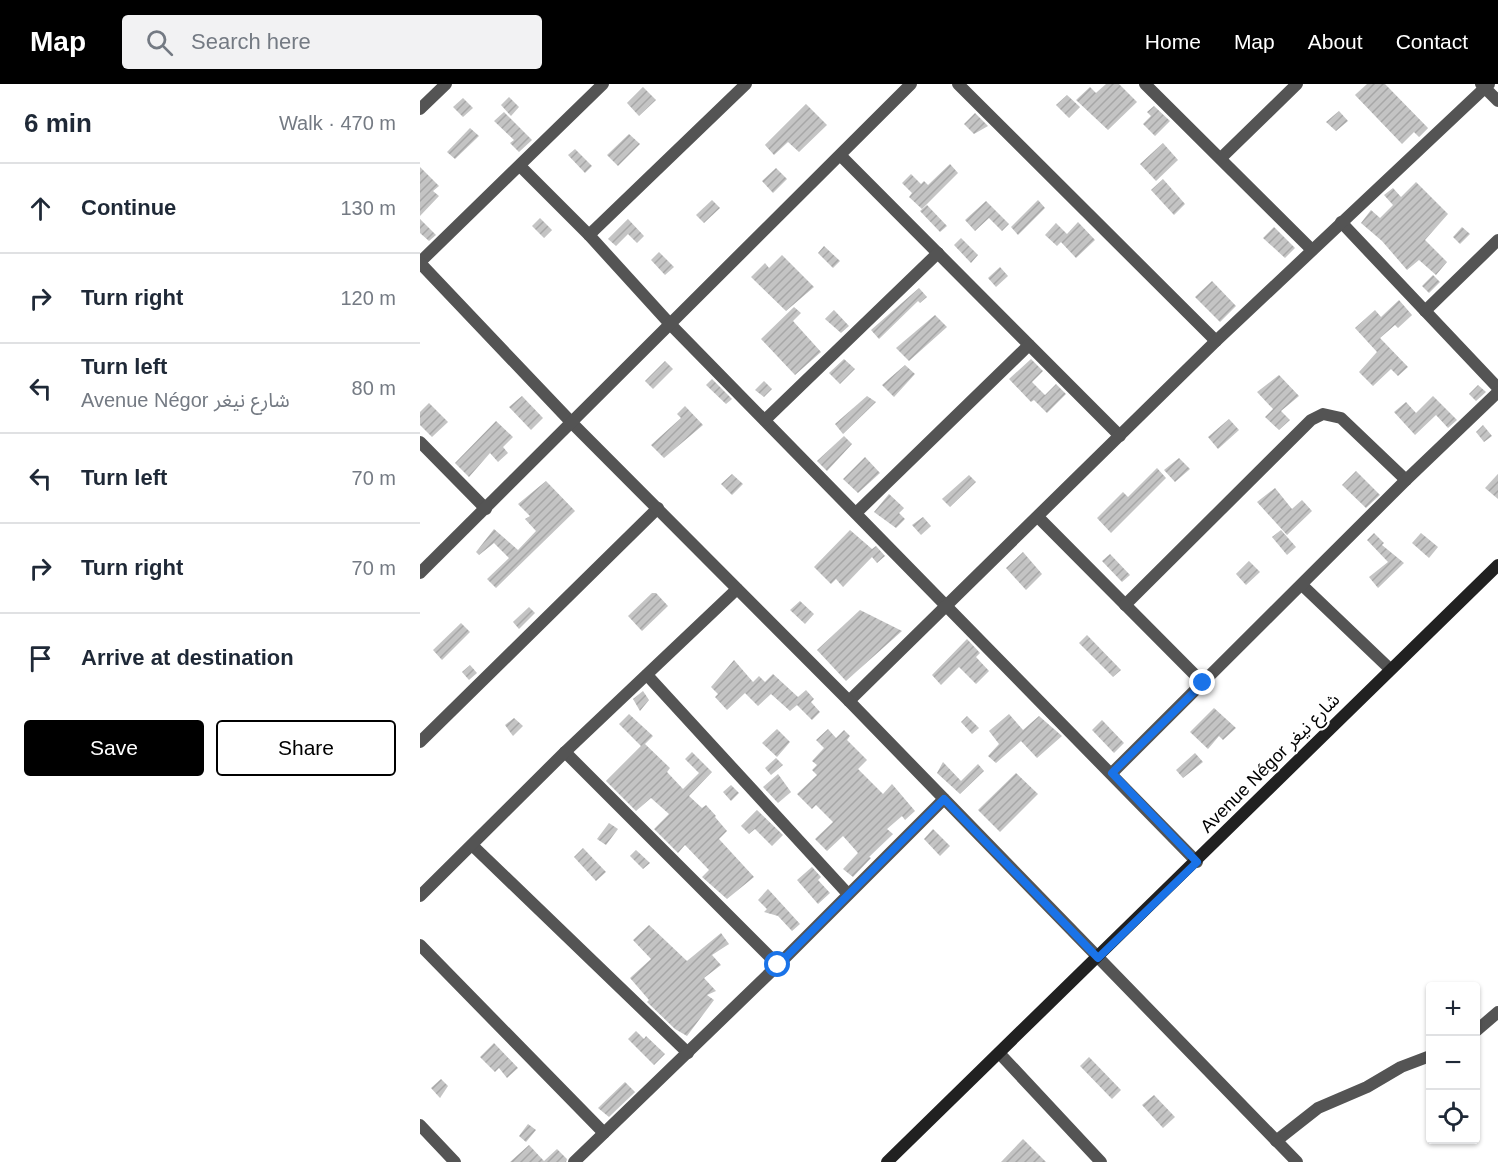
<!DOCTYPE html>
<html lang="en">
<head>
<meta charset="utf-8">
<style>
	body { margin:0; font-family:Helvetica,"Noto Sans Arabic",sans-serif; background:#f2f2f3; color:#1f2937 }
	.controls { position:absolute; right:18px; bottom:18px; display:grid; overflow:hidden; border-radius:6px; box-shadow:0 2px 4px #0004 }
	.controls button { width:54px; height:54px; display:grid; place-items:center; padding:0; border:0; border-bottom:2px solid #e0e1e3; background:#fff; color:#1f2937; font:30px sans-serif }
	.stop { position:absolute; width:18px; height:18px; margin:-14px; border:4px solid #1a73e8; border-radius:50%; background:#fff }
	.stop.end { background:#1a73e8; border-color:#fff; box-shadow:0 2px 6px #0008 }
	.list { margin:0; padding:0; list-style:none }
	h2 { display:flex; justify-content:space-between; align-items:center; height:78px; margin:0; padding:0 24px; font-size:26px }
	h2 small { font-size:20px; font-weight:400; color:#747a83 }
	.list li { display:grid; grid-template-columns:39px 1fr auto; gap:18px; align-items:center; box-sizing:border-box; height:90px; padding:0 24px; border-top:2px solid #e0e1e3 }
	.list b { display:block; font-size:22px; white-space:nowrap }
	.list p { margin:0; font-size:20px; white-space:nowrap; color:#747a83 }
	.list em { font-size:20px; font-style:normal; color:#747a83 }
	.actions { display:flex; gap:12px; padding:18px 24px }
	.actions a { flex:1; padding:14px 0; border:2px solid #000; border-radius:6px; text-align:center; font-size:21px; color:#000 }
	.actions .main { background:#000; color:#fff }
	.icon { flex:none; width:33px; height:33px; fill:none; stroke:currentColor; stroke-width:2; stroke-linecap:round; stroke-linejoin:round }
	.map { position:relative; flex:none; width:1078px; height:1078px; overflow:hidden }
	header { display:flex; align-items:center; gap:36px; box-sizing:border-box; height:84px; padding:0 30px; background:#000; color:#fff }
	header strong { font-size:28px }
	nav { display:flex; gap:33px; margin-inline-start:auto; font-size:21px }
	.search { width:420px; height:54px; background:#f2f2f3; display:flex; align-items:center; gap:15px; box-sizing:border-box; padding:0 21px; border-radius:6px; color:#747a83; font-size:22px }
	main { display:flex }
	aside { flex:1; background:#fff }
	.map>svg:first-child { display:block }
	.building { fill:url(#building-hatch) }
	.lines { fill:none; stroke-linecap:round; stroke-linejoin:round }
	.minor { stroke:#545454; stroke-width:12 }
	.tertiary { stroke:#545454; stroke-width:12 }
	.secondary { stroke:#212121; stroke-width:12 }
	.route { stroke:#1a73e8; stroke-width:8 }
	.labels { text-anchor:middle; stroke-width:4.5; stroke-linejoin:round; paint-order:stroke }
	.street-label { font-size:18px; fill:#000; stroke:#fff }
</style>
</head>
<body>
<header>
<strong>Map</strong>
<div class="search"><svg class="icon" aria-label="search" viewBox="0 0 24 24"><circle cx="10" cy="10" r="6"/><path d="M15 15l6 6"/></svg>Search here</div>
<nav><a>Home</a><a>Map</a><a>About</a><a>Contact</a></nav>
</header>
<main>
<aside>
<h2>6 min<small>Walk · 470 m</small></h2>
<ul class="list">
<li><svg class="icon" aria-label="ahead" viewBox="0 0 24 24"><path d="M12 20V5M6 11l6-6 6 6"/></svg><div><b>Continue</b></div><em>130 m</em></li>
<li><svg class="icon" aria-label="right" viewBox="0 0 24 24"><path d="M7 20v-9h11M14 6l5 5-5 5"/></svg><div><b>Turn right</b></div><em>120 m</em></li>
<li><svg class="icon" aria-label="left" viewBox="0 0 24 24"><path d="M17 20v-9H6M10 6l-5 5 5 5"/></svg><div><b>Turn left</b><p>Avenue Négor شارع نيغر</p></div><em>80 m</em></li>
<li><svg class="icon" aria-label="left" viewBox="0 0 24 24"><path d="M17 20v-9H6M10 6l-5 5 5 5"/></svg><div><b>Turn left</b></div><em>70 m</em></li>
<li><svg class="icon" aria-label="right" viewBox="0 0 24 24"><path d="M7 20v-9h11M14 6l5 5-5 5"/></svg><div><b>Turn right</b></div><em>70 m</em></li>
<li><svg class="icon" aria-label="arrive" viewBox="0 0 24 24"><path d="M6 21V4h12l-3 4 3 4H6"/></svg><div><b>Arrive at destination</b></div></li>
</ul>
<div class="actions"><a class="main">Save</a><a>Share</a></div>
</aside>
<div class="map">
<svg width="1078" height="1078" viewBox="0 0 1078 1078">
	<defs>
		<pattern id="building-hatch" width="6" height="6" patternUnits="userSpaceOnUse" patternTransform="scale(1.5)"><rect width="6" height="6" fill="#c4c4c4"/><path d="M-1 1l2-2M0 6l6-6M5 7l2-2" fill="none" stroke="#a7a7a7"/></pattern>
	</defs>
	<rect width="100%" height="100%" fill="#fff"/>
	<g class="building">
		<path d="M686,0H699L717,18L688,46L656,16L670,3L676,9Z"/>
		<path d="M947,0H965L1008,44L999,53L994,48L982,60L935,11Z"/>
		<path d="M223,3L236,16L219,32L207,19Z"/>
		<path d="M647,11L660,23L649,34L636,21Z"/>
		<path d="M89,13L99,23L91,32L81,21Z"/>
		<path d="M43,14L53,24L43,33L33,23Z"/>
		<path d="M386,20L407,41L379,68L368,58L354,71L345,61Z"/>
		<path d="M734,22L750,37L735,52L723,40L731,32L727,28Z"/>
		<path d="M919,27L928,37L916,47L906,38Z"/>
		<path d="M84,28L112,56L99,68L90,59L94,56L74,37Z"/>
		<path d="M555,29L568,42L554,50L544,40Z"/>
		<path d="M50,44L59,52L35,75L27,68Z"/>
		<path d="M209,50L220,60L198,82L187,71Z"/>
		<path d="M743,59L758,76L736,97L720,80Z"/>
		<path d="M155,65L172,82L165,89L148,71Z"/>
		<path d="M530,80L538,89L502,125L489,113L492,109L482,99L491,90L501,100L504,97L508,101Z"/>
		<path d="M0,83L19,102L13,107L19,112L0,132Z"/>
		<path d="M356,84L367,95L353,109L342,97Z"/>
		<path d="M743,95L765,120L754,131L731,106Z"/>
		<path d="M996,98L1028,130L1005,156L1027,178L1016,191L999,176L987,186L962,157L941,139L951,126L960,134L973,121L964,111L973,104L981,113Z"/>
		<path d="M292,116L300,124L284,139L276,131Z"/>
		<path d="M618,116L625,124L598,151L591,143Z"/>
		<path d="M566,117L589,140L582,147L569,134L555,147L545,136Z"/>
		<path d="M507,121L527,142L520,148L500,127Z"/>
		<path d="M120,134L132,146L124,154L112,142Z"/>
		<path d="M0,135L16,151L9,157L0,149Z"/>
		<path d="M208,135L224,152L217,159L208,150L196,162L188,155Z"/>
		<path d="M658,138L675,156L656,174L641,158L637,162L625,151L636,139L647,150Z"/>
		<path d="M854,143L875,164L865,174L843,154Z"/>
		<path d="M1042,143L1050,150L1040,160L1033,153Z"/>
		<path d="M541,154L558,171L551,179L534,161Z"/>
		<path d="M404,162L420,177L413,184L398,169Z"/>
		<path d="M239,168L254,183L245,191L231,176Z"/>
		<path d="M362,171L394,203L366,227L331,193L345,179L349,184Z"/>
		<path d="M580,183L588,192L576,203L568,194Z"/>
		<path d="M1013,191L1020,198L1009,209L1002,202Z"/>
		<path d="M792,197L816,222L800,238L775,213Z"/>
		<path d="M499,204L507,213L500,219L498,217L459,255L451,246Z"/>
		<path d="M979,216L992,231L978,244L975,241L960,254L988,283L978,292L971,285L953,302L939,288L957,268L935,244L955,226L961,233Z"/>
		<path d="M374,223L381,229L373,237L401,268L375,291L341,255Z"/>
		<path d="M414,226L429,242L421,249L405,235Z"/>
		<path d="M515,231L527,243L489,277L476,264Z"/>
		<path d="M424,275L435,285L420,300L409,289Z"/>
		<path d="M611,275L623,287L612,298L625,311L636,300L646,310L627,329L614,316L611,318L589,295Z"/>
		<path d="M245,277L253,285L233,305L225,297Z"/>
		<path d="M485,281L495,290L474,313L462,301Z"/>
		<path d="M859,291L879,312L861,327L870,336L859,346L845,333L853,325L837,308Z"/>
		<path d="M292,295L312,315L306,320L286,301Z"/>
		<path d="M344,297L352,305L344,313L335,306Z"/>
		<path d="M1058,301L1066,308L1056,317L1049,310Z"/>
		<path d="M102,312L123,334L111,346L89,323Z"/>
		<path d="M447,312L456,318L423,350L415,340Z"/>
		<path d="M1013,312L1037,336L1028,344L1016,331L995,351L974,328L986,318L996,329Z"/>
		<path d="M9,319L28,338L12,353L0,341V328Z"/>
		<path d="M265,322L283,341L244,374L231,361L261,334L257,330Z"/>
		<path d="M809,335L819,346L798,365L788,353Z"/>
		<path d="M76,337L93,353L83,363L88,369L78,378L70,369L49,393L35,379Z"/>
		<path d="M1063,341L1072,352L1064,358L1056,348Z"/>
		<path d="M424,352L432,360L407,387L397,377Z"/>
		<path d="M445,373L460,389L438,409L423,395Z"/>
		<path d="M759,374L770,385L755,398L744,386Z"/>
		<path d="M737,384L746,394L691,449L677,434L703,408L708,413Z"/>
		<path d="M936,387L960,411L946,424L922,401Z"/>
		<path d="M312,390L323,400L312,411L301,400Z"/>
		<path d="M1078,390V415L1065,404Z"/>
		<path d="M549,391L556,398L530,423L522,415Z"/>
		<path d="M126,397L155,427L76,504L67,495L89,474L74,459L59,471L56,468L74,445L98,466L116,447L105,435L110,432L98,420Z"/>
		<path d="M855,404L872,425L882,416L892,427L867,451L837,418Z"/>
		<path d="M469,410L484,424L479,429L485,435L476,444L454,428Z"/>
		<path d="M503,433L511,442L501,451L492,441Z"/>
		<path d="M430,446L452,465L456,462L465,472L457,479L452,473L423,503L416,495L411,500L394,483Z"/>
		<path d="M861,446L876,463L867,471L852,453Z"/>
		<path d="M954,449L964,459L962,461L984,479L958,504L949,493L968,478L947,456Z"/>
		<path d="M1001,449L1018,463L1009,474L992,459Z"/>
		<path d="M603,468L622,490L606,506L586,484Z"/>
		<path d="M690,470L710,491L702,498L682,477Z"/>
		<path d="M829,477L840,488L826,501L816,490Z"/>
		<path d="M232,509H236L248,522L222,547L208,532Z"/>
		<path d="M380,517L394,530L385,540L370,526Z"/>
		<path d="M109,523L115,529L99,545L93,538Z"/>
		<path d="M440,526L482,547L426,597L397,566Z"/>
		<path d="M41,539L50,548L22,576L13,566Z"/>
		<path d="M667,551L701,586L693,593L659,559Z"/>
		<path d="M547,555L560,569L556,573L569,587L556,600L539,583L521,601L512,591Z"/>
		<path d="M314,576L333,598L339,592L345,598L353,590L378,613L386,606L394,615L391,618L400,628L392,636L377,621L370,627L351,610L338,622L325,609L307,626L295,613L298,610L291,603Z"/>
		<path d="M50,581L57,589L49,596L42,588Z"/>
		<path d="M223,607L229,616L220,627L213,615Z"/>
		<path d="M794,624L816,644L803,656L799,652L788,665L770,648Z"/>
		<path d="M209,630L233,652L225,660L250,684L247,688L263,705L279,689L265,675L272,668L292,688L269,712L282,724L286,721L296,732L295,733L307,747L299,755L334,793L307,815L282,793L289,786L265,761L258,769L234,745L249,730L231,714L216,727L186,697L221,662L199,640Z"/>
		<path d="M589,630L603,646L619,632L642,652L617,674L601,657L576,679L568,672L579,660L569,647Z"/>
		<path d="M547,632L559,644L552,650L541,638Z"/>
		<path d="M94,634L103,642L93,652L85,641Z"/>
		<path d="M682,636L704,659L694,669L672,646Z"/>
		<path d="M357,645L370,658L357,673L342,659Z"/>
		<path d="M408,645L416,654L424,646L430,652L427,656L447,676L438,685L463,710L472,700L495,727L485,736L482,732L467,745L473,750L449,773L451,774L433,793L423,785L438,769L423,752L407,767L395,755L413,738L396,721L392,725L377,710L397,691L392,686L397,681L392,677L404,664L396,656Z"/>
		<path d="M775,669L783,678L763,694L756,686Z"/>
		<path d="M356,674L363,681L351,691L345,684Z"/>
		<path d="M523,678L541,697L558,680L564,687L540,710L517,689Z"/>
		<path d="M596,689L618,710L580,748L558,726Z"/>
		<path d="M358,690L371,708L358,719L343,703Z"/>
		<path d="M311,701L319,709L311,717L303,708Z"/>
		<path d="M337,726L363,751L352,762L335,745L329,750L321,742Z"/>
		<path d="M189,739L198,745L186,761L177,755Z"/>
		<path d="M513,745L530,762L520,772L504,755Z"/>
		<path d="M163,764L186,788L176,797L154,773Z"/>
		<path d="M216,766L230,779L223,785L210,772Z"/>
		<path d="M392,783L401,793L398,796L410,809L398,820L377,796Z"/>
		<path d="M348,805L380,840L372,847L358,832L344,828L347,825L338,816Z"/>
		<path d="M229,841L267,877L301,849L309,860L292,871L301,881L284,894L296,907L287,911L294,916L267,952L255,945L227,918L229,916L210,894L231,875L213,856Z"/>
		<path d="M216,947L224,955L226,952L245,970L234,981L208,955Z"/>
		<path d="M74,959L98,984L87,994L79,984L75,988L60,973Z"/>
		<path d="M669,973L701,1006L692,1015L660,982Z"/>
		<path d="M21,995L28,1002L20,1014L11,1004Z"/>
		<path d="M205,998L215,1008L189,1033L178,1024Z"/>
		<path d="M734,1011L755,1033L743,1044L722,1021Z"/>
		<path d="M108,1040L116,1046L106,1058L99,1052Z"/>
		<path d="M603,1055L626,1078H581Z"/>
		<path d="M109,1061L124,1077L137,1065L147,1075L146,1078H90Z"/>
	</g>
	<g class="lines">
		<g class="minor">
			<path d="M538,0L796,257"/>
			<path d="M725,0L892,166"/>
			<path d="M1061,0L1078,17"/>
			<path d="M0,25L26,0"/>
			<path d="M421,72L700,352"/>
			<path d="M801,74L877,0"/>
			<path d="M100,82L169,151L250,240L777,778"/>
			<path d="M921,138L1078,304"/>
			<path d="M169,151L326,0"/>
			<path d="M0,178L183,0"/>
			<path d="M1005,227L1078,156"/>
			<path d="M345,336L518,169"/>
			<path d="M0,358L66,425"/>
			<path d="M436,429L609,261"/>
			<path d="M618,433L783,599"/>
			<path d="M882,501L970,585"/>
			<path d="M705,521L891,336L903,330L921,334L986,396"/>
			<path d="M227,591L428,810"/>
			<path d="M429,617L796,257L1069,0"/>
			<path d="M0,658L238,424"/>
			<path d="M145,668L358,881"/>
			<path d="M692,689L986,396L1078,308"/>
			<path d="M53,762L268,969"/>
			<path d="M0,812L145,668L317,505"/>
			<path d="M0,861L184,1049"/>
			<path d="M1056,947L1078,928"/>
			<path d="M580,970L681,1078"/>
			<path d="M0,1041L35,1078"/>
			<path d="M856,1057L898,1024L947,1003L981,983L1010,972"/>
			<path d="M154,1078L358,881L524,715"/>
		</g>
		<g class="tertiary">
			<path d="M0,179L152,339L429,617L877,1078"/>
			<path d="M0,489L491,0"/>
		</g>
		<path class="secondary" d="M467,1078L1078,481"/>
	</g>
	<g class="lines">
		<path class="route" d="M358,881L524,715L678,874L777,778L692,689L783,599"/>
	</g>
	<g class="labels">
		<g class="street-label">
			<text transform="translate(850 679) rotate(-45)" y="6">Avenue Négor شارع نيغر</text>
		</g>
	</g>
</svg>
<div class="controls">
<button>+</button>
<button>−</button>
<button><svg class="icon" aria-label="locate" viewBox="0 0 24 24"><circle cx="12" cy="12" r="6"/><path d="M12 2v4M12 18v4M2 12h4M18 12h4"/></svg></button>
</div>
<div class="stop" style="left:358px;top:881px"></div>
<div class="stop end" style="left:783px;top:599px"></div>
</div>
</main>
</body>
</html>
